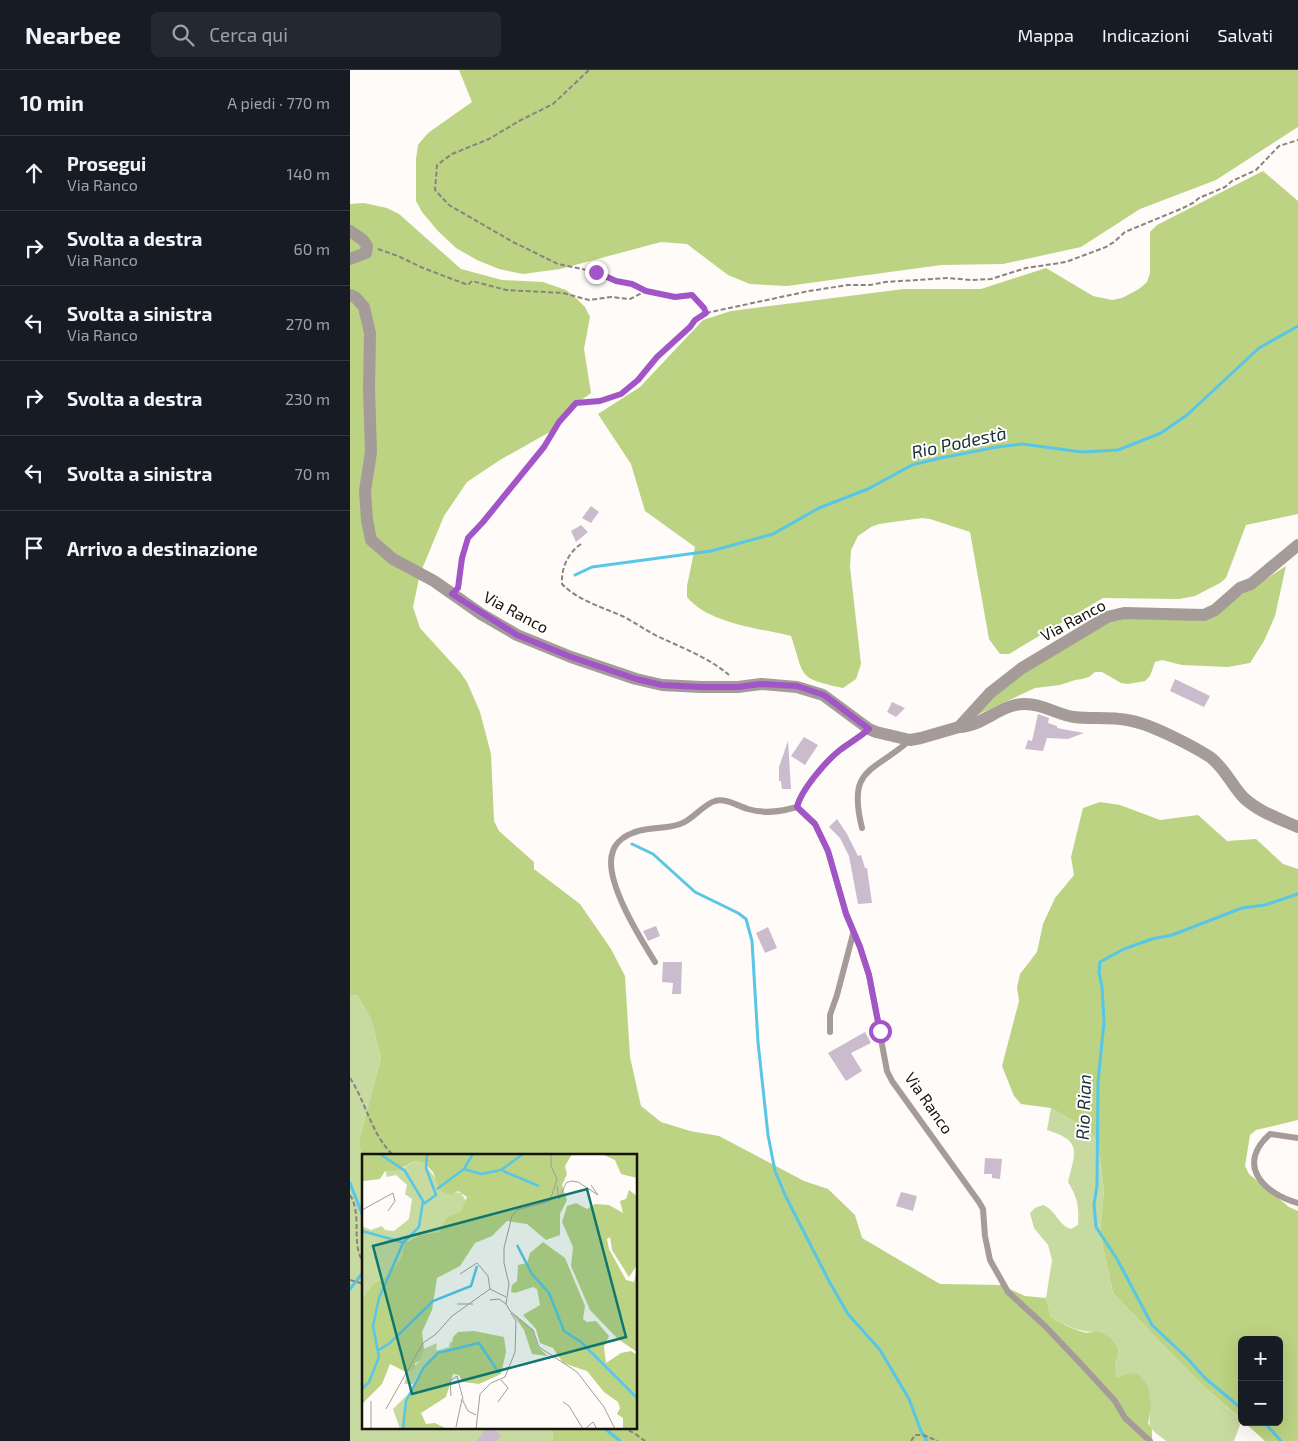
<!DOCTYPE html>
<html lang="it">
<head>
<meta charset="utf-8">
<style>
	body { margin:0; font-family:"Exo 2",sans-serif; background:#242831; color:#f1f3f6 }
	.controls { position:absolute; right:15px; bottom:15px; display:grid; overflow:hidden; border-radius:8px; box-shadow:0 5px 20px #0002 }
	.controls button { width:45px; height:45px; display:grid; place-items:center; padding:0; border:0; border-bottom:1px solid #363941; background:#171b24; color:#f1f3f6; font:25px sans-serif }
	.stop { position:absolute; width:15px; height:15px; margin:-11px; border:4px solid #a155c6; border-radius:50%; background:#fff }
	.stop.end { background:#a155c6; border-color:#fff; box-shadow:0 1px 5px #0008 }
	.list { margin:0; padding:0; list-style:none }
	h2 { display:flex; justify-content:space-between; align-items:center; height:65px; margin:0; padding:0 20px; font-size:21px }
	h2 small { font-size:16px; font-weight:400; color:#9ea1a6 }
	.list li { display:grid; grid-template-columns:32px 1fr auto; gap:15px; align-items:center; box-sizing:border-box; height:75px; padding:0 20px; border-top:1px solid #363941 }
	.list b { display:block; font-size:19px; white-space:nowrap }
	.list p { margin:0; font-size:16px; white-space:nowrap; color:#9ea1a6 }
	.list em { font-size:16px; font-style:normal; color:#9ea1a6 }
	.icon { flex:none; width:28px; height:28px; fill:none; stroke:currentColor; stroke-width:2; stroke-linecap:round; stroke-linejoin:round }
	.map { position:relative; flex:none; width:948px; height:1371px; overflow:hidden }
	header { display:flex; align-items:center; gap:30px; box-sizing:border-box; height:70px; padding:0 25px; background:#171b24; border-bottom:1px solid #363941 }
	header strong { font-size:24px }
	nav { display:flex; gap:28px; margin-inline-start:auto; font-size:18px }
	.search { width:350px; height:45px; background:#242831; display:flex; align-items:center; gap:12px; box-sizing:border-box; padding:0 18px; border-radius:8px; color:#9ea1a6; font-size:19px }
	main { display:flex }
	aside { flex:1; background:#171b24 }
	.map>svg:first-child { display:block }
	.green { fill:#c7daa0 }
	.forest { fill:#bbd382 }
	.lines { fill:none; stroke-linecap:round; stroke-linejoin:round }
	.stream { stroke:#58c6e7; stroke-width:3 }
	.building { fill:#cabccd }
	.path { stroke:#898480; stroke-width:2; stroke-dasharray:5 2.5; stroke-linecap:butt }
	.lane { stroke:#a59b99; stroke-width:6 }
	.street { stroke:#a59b99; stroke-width:12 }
	.route { stroke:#a155c6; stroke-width:6 }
	.labels { text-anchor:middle; stroke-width:4; stroke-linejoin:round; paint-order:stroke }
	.street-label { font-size:16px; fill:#17110c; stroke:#fff }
	.water-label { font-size:18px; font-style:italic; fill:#1a2e35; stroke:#fff }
	.inset-river { fill:none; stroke:#58c6e7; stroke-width:2.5 }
	.inset-road { fill:none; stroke:#a29d9a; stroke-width:1 }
	.view { fill:#0f766e; fill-opacity:0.15; stroke:#0f766e; stroke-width:2.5 }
	.inset-edge { fill:none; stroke:#17110c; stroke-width:2.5 }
</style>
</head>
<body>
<header>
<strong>Nearbee</strong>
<div class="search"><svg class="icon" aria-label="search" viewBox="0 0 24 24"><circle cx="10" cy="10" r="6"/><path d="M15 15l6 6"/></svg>Cerca qui</div>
<nav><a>Mappa</a><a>Indicazioni</a><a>Salvati</a></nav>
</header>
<main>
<aside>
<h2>10 min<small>A piedi · 770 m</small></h2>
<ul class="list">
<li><svg class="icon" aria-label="ahead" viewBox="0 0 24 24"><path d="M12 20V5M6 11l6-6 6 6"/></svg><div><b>Prosegui</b><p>Via Ranco</p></div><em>140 m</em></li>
<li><svg class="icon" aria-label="right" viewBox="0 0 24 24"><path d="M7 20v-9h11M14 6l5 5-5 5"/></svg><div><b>Svolta a destra</b><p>Via Ranco</p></div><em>60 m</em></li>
<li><svg class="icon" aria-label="left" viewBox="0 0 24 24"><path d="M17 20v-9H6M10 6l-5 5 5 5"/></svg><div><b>Svolta a sinistra</b><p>Via Ranco</p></div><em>270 m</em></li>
<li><svg class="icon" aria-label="right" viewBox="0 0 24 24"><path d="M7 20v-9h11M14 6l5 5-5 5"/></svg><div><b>Svolta a destra</b></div><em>230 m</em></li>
<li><svg class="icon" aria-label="left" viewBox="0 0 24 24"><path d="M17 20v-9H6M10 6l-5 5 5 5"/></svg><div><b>Svolta a sinistra</b></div><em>70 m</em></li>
<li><svg class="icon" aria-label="arrive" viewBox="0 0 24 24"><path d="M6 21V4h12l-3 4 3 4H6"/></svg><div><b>Arrivo a destinazione</b></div></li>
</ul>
</aside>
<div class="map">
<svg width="948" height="1371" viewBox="0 0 948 1371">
	<rect width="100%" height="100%" fill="#fefbf8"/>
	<g class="green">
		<path d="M0,925H7L21,949L31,988L9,1070L14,1112V1357H202L203,1371H0Z"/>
		<path d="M701,1038L739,1060L745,1068L748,1077L754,1119L750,1163L763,1223L853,1316L888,1347L890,1355L884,1371H816C800,1358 797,1359 801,1338L767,1308L764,1301L768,1284L750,1262C730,1263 718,1257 701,1247L696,1228L702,1190L698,1175L684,1158L680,1143L685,1138L693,1135C706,1140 708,1155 721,1159L728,1155C729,1136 728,1129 718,1112C725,1082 733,1071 697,1060Z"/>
	</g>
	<g class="forest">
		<path d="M109,0H948V57L866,110L790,139L731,177L653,194L591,195L437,216L400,214L378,205L337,174L311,172L210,199L173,204L149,199L127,190L106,178L88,161L72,142L66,131V89L68,75L78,63L122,32Z"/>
		<path d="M913,101L948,131V444L896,455L876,508L870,513L845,526L829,529L753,528L659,584H650L639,569L620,462L580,449L572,448L529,454L521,457L508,466L501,480L500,497L511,594L506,609L493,618C447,608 455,608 441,566C409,558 359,554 337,527V516L345,477L295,441L281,394L248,344L290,317L353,250L381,241L554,219H631L696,198L743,226L762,230L772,228L789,219L797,212L800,203V162L807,155Z"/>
		<path d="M14,133L37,138L49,144L111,199L152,210L193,212L216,220L225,227L235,237L240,247L234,279L241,323L216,341L205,359L150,390L117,412L94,446L70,504L63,537L70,558L110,602L117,612L130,642L141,684L144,751L149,761L184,792V799L230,834L261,879L275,906L280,987L291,1036L311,1052L340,1061L369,1066L454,1111L478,1119L505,1145L512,1168L590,1214L651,1215L675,1226L696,1228L701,1247C711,1253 722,1259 733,1262C739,1264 744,1261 749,1262C755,1263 765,1271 767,1277C771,1288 761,1294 767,1308L781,1303L788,1304L798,1316L801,1338L798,1353L802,1359V1371H203L202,1357H286V1085H14V1112L9,1070L31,988L21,949L7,925H0V134Z"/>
		<path d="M936,496L925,546L914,571L900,593L878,597L832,595L812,590L805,592L800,606L795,611L778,614L771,613L752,602H745L739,607L732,609L725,610L710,615L685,618L625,646L653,616L746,557L771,548L853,549Z"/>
		<path d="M750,732L770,735L810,750L848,745L877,771L906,769L933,794L948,799V1050L906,1060L900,1065L895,1096L899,1104L939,1137L948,1141V1371H915L894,1352H929V1270H892V1350L853,1316L763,1223L750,1163L754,1119L748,1077L745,1068L739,1060L701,1038L671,1034L664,1026L652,996L669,931L667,917L670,904L687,882L693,854L705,828L724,805L721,787L733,738Z"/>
	</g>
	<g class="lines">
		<g class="stream">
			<path d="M225,505L242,497L361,481L423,464L469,438L518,419L562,395L591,388L647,377L672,374L732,382L768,380L811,363L837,345L909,278L948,256"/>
			<path d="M282,774L303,784L345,822L388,843L396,849L402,871L408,972L418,1065L425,1101L436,1127L480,1213L498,1244L530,1280L559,1329L571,1361L577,1371"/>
			<path d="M0,1113L14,1149"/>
			<path d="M0,1219L14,1201"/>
			<path d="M892,1339L855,1308L836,1287L802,1255L767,1189L746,1157L744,1134L747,1116L748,1012L754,952L752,917L749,902L750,892L774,879L802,869L822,865L892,838L915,835L948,824"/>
			<path d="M914,1352L931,1371"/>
			<path d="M253,1357L270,1371"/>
		</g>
	</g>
	<g class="building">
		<path d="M241,436L249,442L241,453L232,448Z"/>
		<path d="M231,455L238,462L226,472L221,461Z"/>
		<path d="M825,609L860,626L854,637L820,621Z"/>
		<path d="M542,632L555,638L546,647L537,642Z"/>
		<path d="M688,644L699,648L698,653L707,656V658L734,663L718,669L697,668L693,681L675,679L678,670L682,671Z"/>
		<path d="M454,667L468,675L455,695L441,686Z"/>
		<path d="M438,671L441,719H432L431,711H429V697Z"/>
		<path d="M487,749L497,764L508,786L511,785L515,798H517L522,833L508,834L499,786L490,768L479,757Z"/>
		<path d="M306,856L310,866L298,871L293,861Z"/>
		<path d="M418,857L427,878L415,883L406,863Z"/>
		<path d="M313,892H332L331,924H322L323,913L312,912Z"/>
		<path d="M515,962L521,973L501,983L512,1001L496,1011L478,983Z"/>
		<path d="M635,1088L652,1089L650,1109L642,1108V1104H634Z"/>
		<path d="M551,1122L567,1126L563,1141L546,1136Z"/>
		<path d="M138,1357H149L146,1361L151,1365L147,1371H126Z"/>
	</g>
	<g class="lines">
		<g class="path">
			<path d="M28,179L48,186L73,198L118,215L122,211L156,220L213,223L239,230L261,227L280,229L296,221"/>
			<path d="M356,243L459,221L498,215H520L535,212L598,208L621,210L641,209L676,198L716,192L756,177L764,172L775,162L833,138L843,133L849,128L875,117L882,111L906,100L929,76L948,70"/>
			<path d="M231,474C218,483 211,498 212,514C227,530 252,537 272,546C285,552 296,561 309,567C333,578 359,588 379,605"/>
			<path d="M109,514L112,488L118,468L133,452L194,377L209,352L226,333L250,331L271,324L288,310L307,287L340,257L345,250L356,243L354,238L342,225L325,227L296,221L282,214L266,211L246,202L208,194L163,172L99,135L85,120L87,95L102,84L139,69L169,51L203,34L239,0"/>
			<path d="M0,1008C16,1032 21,1064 43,1085"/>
			<path d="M0,1125C13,1146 0,1175 14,1193"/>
			<path d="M0,1210L14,1214"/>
			<path d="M272,1357L284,1363L295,1371"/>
			<path d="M561,1371L565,1365H573L588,1371"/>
		</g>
		<g class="lane">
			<path d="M519,659C510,667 499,673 490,680C476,691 451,720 447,737L465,754L478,781L496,843L510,877L519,905L537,1001L542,1011L629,1132L633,1139L635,1166L640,1190L658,1222L695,1256L732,1295L765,1331L775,1348L800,1371"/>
			<path d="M512,758C497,698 522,703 559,671"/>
			<path d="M305,892C290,868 252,808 263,781C265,774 272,768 278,765C294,756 314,760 330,754C343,750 352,735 365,731C376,728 388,736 398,739C415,744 430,742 447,737"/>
			<path d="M480,962V945L487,925L503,864"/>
			<path d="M948,1068L920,1064C886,1094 912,1123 948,1133"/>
		</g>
		<g class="street">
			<path d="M0,161L13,170L17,176L16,183L0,189"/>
			<path d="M0,225L5,227L14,237L20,263L19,319L21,382L15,421L17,450L21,470L43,489L84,511L131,544L167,565L221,587L286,609L312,615L351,617H388L411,614L447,617L473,625L519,659L526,662L560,670L571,668L609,657L640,623L672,598L757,547L774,543L854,545L865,540L890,518L901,514L948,475"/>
			<path d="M609,657C634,656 651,633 676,634C693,634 708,645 724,647C742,649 759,647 777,650C799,653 841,675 860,687C875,698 882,716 894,728C909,742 930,749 948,757"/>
		</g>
	</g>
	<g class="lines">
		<path class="route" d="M246,202L266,211L282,214L296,221L325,227L342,225L354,238L356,243L345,250L340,257L307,287L288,310L271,324L250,331L226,333L209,352L194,377L133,452L118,468L112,488L108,518L102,524L167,565L221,587L286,609L312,615L351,617H388L411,614L447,616L474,625L519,659C510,667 499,673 490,680C476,691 451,720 447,737L465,754L478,781L496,844L510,877L519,905L530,961"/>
	</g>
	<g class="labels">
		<g class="street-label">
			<text transform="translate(166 542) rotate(28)" y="6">Via Ranco</text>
			<text transform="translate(723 550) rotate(-28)" y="6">Via Ranco</text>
			<text transform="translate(579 1033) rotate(55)" y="6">Via Ranco</text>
		</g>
		<g class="water-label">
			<text transform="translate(609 373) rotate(-12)" y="6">Rio Podestà</text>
			<text transform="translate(734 1037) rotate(-88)" y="6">Rio Rian</text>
		</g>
	</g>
	<g transform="translate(12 1084)">
		<rect width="275" height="275" fill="#fefbf8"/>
		<path d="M52,7L62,9L83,37L99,39L104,47L99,57L84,65L77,78L58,81L42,88L39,104L25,122L11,130L1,144L0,72L9,76L20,72L23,76L32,77L47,65L50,45L43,40L45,31L34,21L25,23L23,16L40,15ZM88,188H92L88,197L66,205L51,230H42L46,217L58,207L59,196L75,189L74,196H77L87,193ZM47,239L43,247L42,275H38L31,255Z" fill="#c7daa0"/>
		<path d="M210,0L203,12L205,20L200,31L205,46L198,60V81L184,86L165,70L145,67L130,82L113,89L98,112L75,124L70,156L60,178L62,195L58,207L53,209V215L44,218L28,210L20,230L0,250V145L11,130L25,122L39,104L42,89L58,81L77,78L84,64L99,57L105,43L96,37L88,41L78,36L71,18L62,9L52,7L37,16L23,17L18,25L1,27L0,1ZM240,0H275V24L259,20L253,6ZM267,36L275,42V111L267,123L250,96L248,83L245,85L247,95L264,126L272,128L275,115V198L256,185L228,156L209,112L211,93L200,68L205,52L214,49L225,55L233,50L247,51L261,59L258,47L264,45ZM181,88L203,104L223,152L221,165L225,168L234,167L247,182L242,193L244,209L259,199L269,197L275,201V275H261V264L255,260L258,254L256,248L242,238L225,217L201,209L191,194L178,189L174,175L161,161L178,151L175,135L171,133L153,139L149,138L150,131L155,127L156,111L165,109L168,99ZM150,159L171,176L176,193L186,202L170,200L162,176ZM112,177L142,183L144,198L139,220L117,230L101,228L97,221L91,220L84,243L59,259L64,270L73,269L85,275H42L40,264L43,247L66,205L89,196L91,183L96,178Z" fill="#bbd382"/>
		<path class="inset-river" d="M102,15L119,20L139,16L161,0M141,17L177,32M75,35L102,15L111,0M60,51L74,41L64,14L65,0M0,77L40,88M155,91L170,120L187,139L202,177L219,188L275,244M17,196L28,189L71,147L109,132L115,112M0,235L7,228L17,203L11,172L17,144L41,89L57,73L61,47L43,17L18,0M41,275L44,247L62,213L76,199L117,189L137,219"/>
		<path class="inset-road" d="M189,0V12L195,25L188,47L155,56L150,62L142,94V109L147,130L144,150L148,157L171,176L177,193L215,218L242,253L253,275M195,32L197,45L204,29L209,27L216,28L236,41L229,31M0,56L31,39L33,47L26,57M98,120L115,109L126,122L128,135M128,146L137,145L144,150M95,150H111M89,242L88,227L95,222L101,245M136,248L146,234L139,226M201,248L207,252L221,275M24,255L61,189L74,180L90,162L128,135L144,143M94,273L100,245L106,257L114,261M9,275V247M114,275L118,240L129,229L143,223L153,198L154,167L149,159M223,275L231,268L235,275"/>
		<path class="view" d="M225,35L264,183L50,240L11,92Z"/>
		<rect width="275" height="275" class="inset-edge"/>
	</g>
</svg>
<div class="controls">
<button>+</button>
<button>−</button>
</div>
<div class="stop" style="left:530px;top:961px"></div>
<div class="stop end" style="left:246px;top:202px"></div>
</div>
</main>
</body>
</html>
